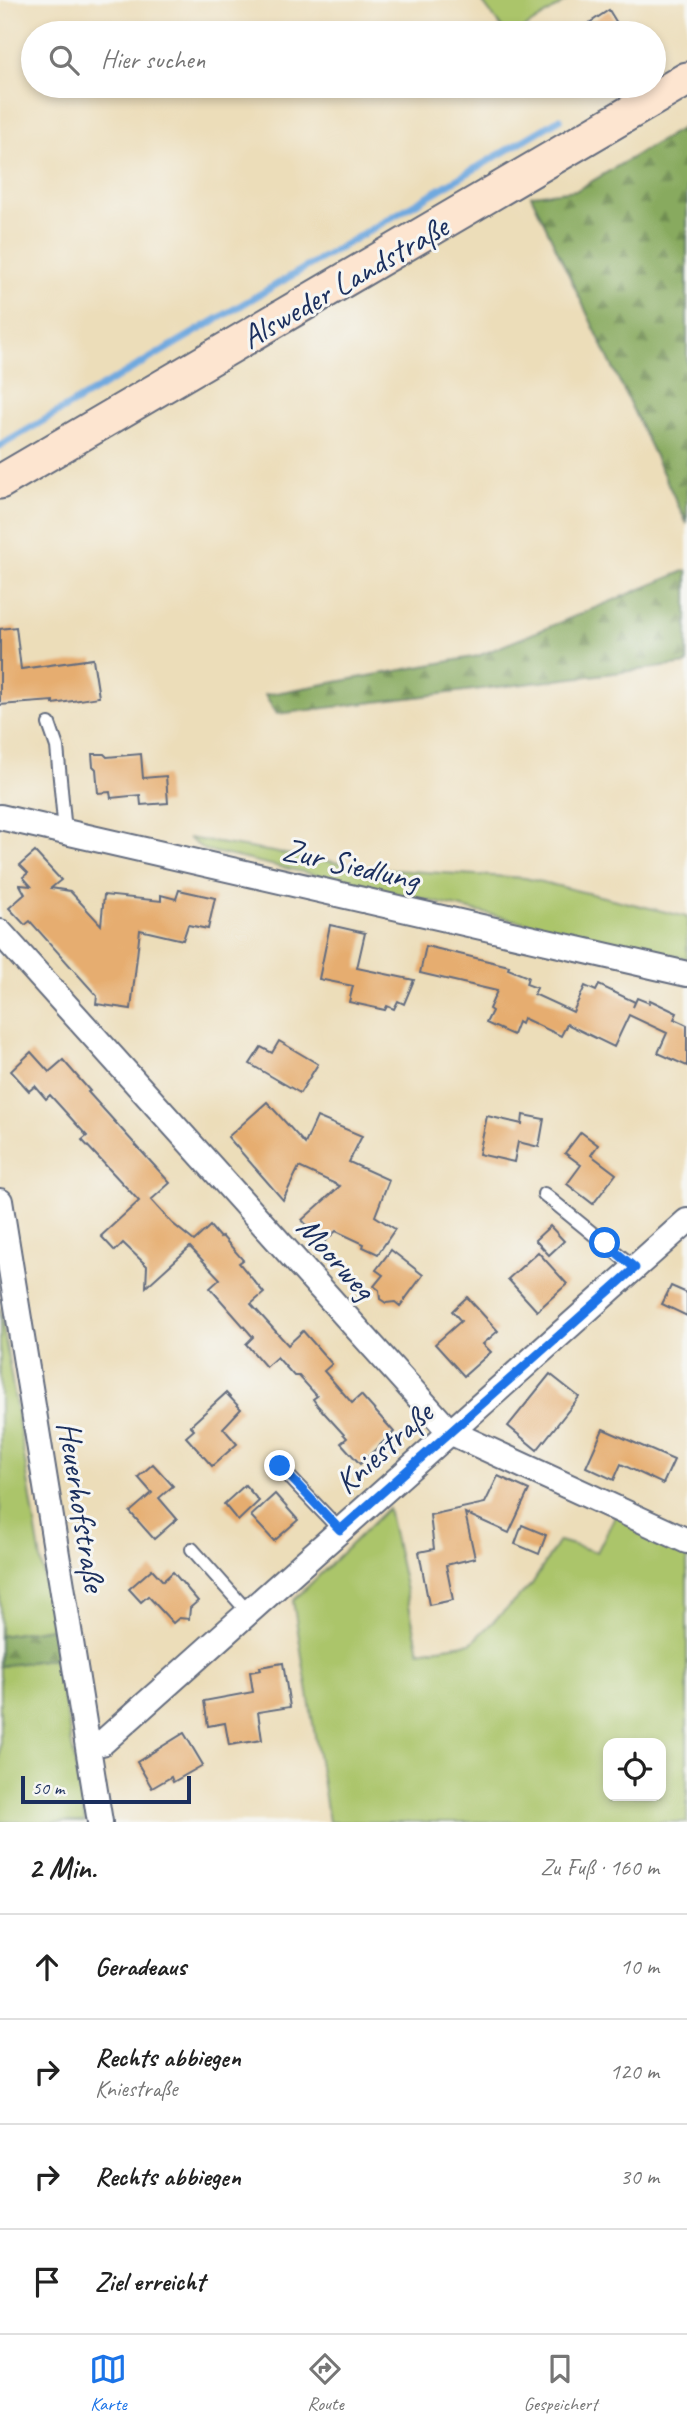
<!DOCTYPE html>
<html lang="de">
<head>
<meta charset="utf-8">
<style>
	body { margin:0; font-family:Caveat,sans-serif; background:#f6f6f6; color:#222 }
	.controls { position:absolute; right:21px; bottom:21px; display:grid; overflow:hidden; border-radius:14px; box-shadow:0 4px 10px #0003 }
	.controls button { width:63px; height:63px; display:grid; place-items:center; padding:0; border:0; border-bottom:2px solid #e0e0e0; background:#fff; color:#222; font:35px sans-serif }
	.scale { position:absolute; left:21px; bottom:18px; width:170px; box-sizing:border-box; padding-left:7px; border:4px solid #1b2f5e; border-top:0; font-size:19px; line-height:24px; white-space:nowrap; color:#1b2f5e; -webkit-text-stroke:5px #f6f6f2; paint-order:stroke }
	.stop { position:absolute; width:21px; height:21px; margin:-16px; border:5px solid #1a73e8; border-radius:50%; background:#fff }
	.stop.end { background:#1a73e8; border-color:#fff; box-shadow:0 2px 7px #0008 }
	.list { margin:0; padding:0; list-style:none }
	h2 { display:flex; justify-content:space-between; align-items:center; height:91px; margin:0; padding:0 28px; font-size:30px }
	h2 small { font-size:23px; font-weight:400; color:#767676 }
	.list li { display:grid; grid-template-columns:46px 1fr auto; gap:21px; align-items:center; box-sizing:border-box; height:105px; padding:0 28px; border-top:2px solid #e0e0e0 }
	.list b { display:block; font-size:26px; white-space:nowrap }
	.list p { margin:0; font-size:23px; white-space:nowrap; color:#767676 }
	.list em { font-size:23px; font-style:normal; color:#767676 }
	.icon { flex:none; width:38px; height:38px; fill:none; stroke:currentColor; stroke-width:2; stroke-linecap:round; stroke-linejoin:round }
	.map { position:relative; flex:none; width:687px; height:1822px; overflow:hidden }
	.search { position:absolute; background:#fff; box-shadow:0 4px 10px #0003; left:21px; right:21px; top:21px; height:77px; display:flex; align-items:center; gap:18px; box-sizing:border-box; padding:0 24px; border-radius:38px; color:#767676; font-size:26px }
	.sheet { height:511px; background:#fff }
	nav { display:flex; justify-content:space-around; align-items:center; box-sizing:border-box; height:98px; border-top:2px solid #e0e0e0; background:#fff; font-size:19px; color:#767676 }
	nav a { display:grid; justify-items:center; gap:4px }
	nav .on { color:#1a73e8 }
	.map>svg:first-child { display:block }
	.green { fill:#abc56a; stroke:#637a64; stroke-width:2; fill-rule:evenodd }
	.forest { fill:url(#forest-firs); stroke:#526c5e; stroke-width:2 }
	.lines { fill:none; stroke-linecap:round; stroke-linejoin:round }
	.stream { stroke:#70a9df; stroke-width:7 }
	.building { fill:#e6ad70 }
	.lane-casing { stroke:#646c7e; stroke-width:16 }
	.street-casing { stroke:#646c7e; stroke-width:28 }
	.secondary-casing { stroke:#646c7e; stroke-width:37 }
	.lane { stroke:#fff; stroke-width:12 }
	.street { stroke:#fff; stroke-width:24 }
	.secondary { stroke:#fde5d0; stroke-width:33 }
	.route { stroke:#1a73e8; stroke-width:9 }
	.labels { text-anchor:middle; stroke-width:6; stroke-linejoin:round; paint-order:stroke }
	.street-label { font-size:33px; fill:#1b2f5e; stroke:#f6f6f2 }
</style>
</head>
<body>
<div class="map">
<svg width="687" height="1822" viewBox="0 0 687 1822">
	<defs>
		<pattern id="forest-firs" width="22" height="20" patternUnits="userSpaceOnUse" patternTransform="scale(1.75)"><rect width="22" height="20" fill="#88aa5e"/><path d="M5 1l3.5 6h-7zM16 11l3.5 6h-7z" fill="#6e8b51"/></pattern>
	</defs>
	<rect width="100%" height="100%" fill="#f6f6f2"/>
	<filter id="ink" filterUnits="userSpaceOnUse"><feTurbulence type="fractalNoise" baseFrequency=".0143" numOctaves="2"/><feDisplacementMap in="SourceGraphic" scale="14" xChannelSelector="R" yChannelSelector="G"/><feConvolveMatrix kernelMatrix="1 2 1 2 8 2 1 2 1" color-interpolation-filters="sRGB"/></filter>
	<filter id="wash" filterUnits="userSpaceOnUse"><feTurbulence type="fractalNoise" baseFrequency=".00686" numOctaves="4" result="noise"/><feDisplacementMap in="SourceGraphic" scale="28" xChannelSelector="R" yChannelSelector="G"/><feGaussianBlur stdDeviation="1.57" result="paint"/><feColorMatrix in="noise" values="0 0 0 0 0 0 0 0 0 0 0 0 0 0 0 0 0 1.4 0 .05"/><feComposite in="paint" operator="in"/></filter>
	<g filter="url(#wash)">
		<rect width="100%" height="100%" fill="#ecddb9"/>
		<g class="green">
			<path d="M481,0H568L517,33H506Z"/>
			<path d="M188,838L377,869L525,878L687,917V959L205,850Z"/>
			<path d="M0,1308L52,1628L0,1636Z"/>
			<path d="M388,1508L419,1651L471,1643L532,1584L559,1541L597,1552L616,1514L687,1546V1822H329L293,1601ZM608,1743H661V1796H608Z"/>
			<path d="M57,1658L85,1822H0V1666Z"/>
		</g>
		<g class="forest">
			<path d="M687,125V524L531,195L577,190Z"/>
			<path d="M687,570V664L277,714L265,695L478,656Z"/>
			<path d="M52,1628L57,1658L0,1666V1636Z"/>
		</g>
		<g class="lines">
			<path class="stream" d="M0,446L560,119"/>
		</g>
		<g id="blocks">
			<g class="building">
				<path d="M609,10L623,33H574Z"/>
				<path d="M16,627L21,669L93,659L99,697L53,704V701L0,705V629Z"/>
				<path d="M92,754H104L107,757L141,754L143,778L166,776L168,803L141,805L140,795L111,798L110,792L98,793L96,769L93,766Z"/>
				<path d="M35,852L61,880L51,888L70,891L101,925L104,895L161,901V895L176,899L179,890L215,898L208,929L188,925L183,940L140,930L131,1009L96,1004L97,996L30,921L25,925L9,908L25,894L20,885L31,886L23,877L28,873L20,865Z"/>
				<path d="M330,925L365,933L357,968L414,980L404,1004L398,1001L394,1009L387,1006L385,1010L349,1002L353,986L319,979Z"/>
				<path d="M426,946L509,966L508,969L528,977L526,984L537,988L534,994L573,1012L585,986L596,991L599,985L635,1002L633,1007L637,998L649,1003L650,1000L677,1013L674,1019L687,1025V1066L658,1053L667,1033L629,1015L614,1047L567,1024L561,1036L523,1018L521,1024L518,1022L513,1035L486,1023L492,1011L489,1009L497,991L420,973Z"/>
				<path d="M279,1041L318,1064L300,1093L250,1064L261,1047L272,1053Z"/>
				<path d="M31,1052L49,1072L63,1060L90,1091L88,1092L170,1183L151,1200L172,1223L194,1241L210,1226L220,1238L222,1236L243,1260L239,1263L264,1293L251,1304L288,1345L303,1331L332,1364L324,1371L352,1403L361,1395L394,1432L360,1464L341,1443L347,1438L318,1406L313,1399L317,1396L299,1376H294L277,1357L266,1367L246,1344L253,1337L210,1288L220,1279L190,1247L146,1287L147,1266L123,1243L115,1251L101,1236L139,1201L82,1140L87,1136L50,1095L46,1099L35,1086L29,1091L11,1071Z"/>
				<path d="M267,1102L305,1144L317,1117L362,1136L349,1162L389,1180L375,1216L395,1229L378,1254L363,1247L364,1244L336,1231L323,1243L302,1220L340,1186L299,1167L283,1200L228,1137Z"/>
				<path d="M523,1115L544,1119L539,1147L518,1142L514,1162L479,1154L487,1116L522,1124Z"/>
				<path d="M581,1132L598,1145L591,1155L616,1174L593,1204L567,1184L581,1165L565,1153Z"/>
				<path d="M550,1226L564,1241L549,1255L535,1240Z"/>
				<path d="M391,1250L423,1275L400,1306L395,1302L386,1303L380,1299L379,1290L374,1286L383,1275L376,1270Z"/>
				<path d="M538,1252L567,1284L537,1311L508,1279Z"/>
				<path d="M671,1286L687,1293V1316L662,1304Z"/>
				<path d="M467,1297L498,1331L483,1344L491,1352L464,1376L435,1344L461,1321L452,1311Z"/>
				<path d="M550,1374L579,1397L537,1450L508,1426Z"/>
				<path d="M226,1393L241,1409L223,1428L237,1444L212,1466L186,1437L194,1430L190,1426Z"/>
				<path d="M603,1429L674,1460L663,1484L621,1464L614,1480L586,1467Z"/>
				<path d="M153,1464L173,1486L159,1498L177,1519L154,1539L130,1512L152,1493L138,1477Z"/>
				<path d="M498,1476L529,1490L509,1533L465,1513L475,1558L446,1565L453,1600L429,1605L419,1552L434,1549L430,1515L485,1503Z"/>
				<path d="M245,1485L259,1501L238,1521L224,1504Z"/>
				<path d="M275,1494L298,1520L274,1541L251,1516Z"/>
				<path d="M522,1525L546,1535L539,1554L515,1544Z"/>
				<path d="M152,1569L163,1581L173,1572L198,1601L190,1608L189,1619L179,1618L173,1623L148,1596L141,1602L129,1589Z"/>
				<path d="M283,1663L290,1707L258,1712L262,1740L229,1745L225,1723L208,1726L204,1701L253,1692L250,1672L261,1670L260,1667Z"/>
				<path d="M184,1733L203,1765L173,1782L171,1777L152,1788L137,1762Z"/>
			</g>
		</g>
	</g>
	<g filter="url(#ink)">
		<use href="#blocks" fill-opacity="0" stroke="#646c7e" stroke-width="2"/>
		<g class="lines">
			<g class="lane-casing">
				<g id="lane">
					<path d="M49,724L57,747L65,832"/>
					<path d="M544,1194L635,1268"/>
					<path d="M280,1467L340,1530"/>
					<path d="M192,1549L248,1612"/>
				</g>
			</g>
			<g class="street-casing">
				<g id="street">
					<path d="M0,817L687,974"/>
					<path d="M0,932L450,1432L687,1541"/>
					<path d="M0,1201L100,1822"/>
					<path d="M89,1745L102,1743L687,1221"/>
				</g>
			</g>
			<g class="secondary-casing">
				<path id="secondary" d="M0,482L687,79"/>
			</g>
			<use href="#lane" class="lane"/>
			<use href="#street" class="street"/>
			<use href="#secondary" class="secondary"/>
		</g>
	</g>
	<g class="lines" filter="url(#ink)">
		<path class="route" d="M280,1466L340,1530L635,1268L605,1243"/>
	</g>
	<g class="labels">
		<g class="street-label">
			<text transform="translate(344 281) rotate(-30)" y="12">Alsweder Landstraße</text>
			<text transform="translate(351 863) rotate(13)" y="12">Zur Siedlung</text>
			<text transform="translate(337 1257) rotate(48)" y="12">Moorweg</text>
			<text transform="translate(383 1447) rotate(-42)" y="12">Kniestraße</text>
			<text transform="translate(83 1506) rotate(81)" y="12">Heuerhofstraße</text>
		</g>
	</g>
</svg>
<div class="controls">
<button><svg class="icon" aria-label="locate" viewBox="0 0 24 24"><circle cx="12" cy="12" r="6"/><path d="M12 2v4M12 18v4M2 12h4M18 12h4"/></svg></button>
</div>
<div class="scale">50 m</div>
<div class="stop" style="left:605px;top:1243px"></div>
<div class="stop end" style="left:280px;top:1466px"></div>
<div class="search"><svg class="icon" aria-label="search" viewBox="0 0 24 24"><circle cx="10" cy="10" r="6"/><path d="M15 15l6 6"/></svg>Hier suchen</div>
</div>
<section class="sheet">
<h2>2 Min.<small>Zu Fuß · 160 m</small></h2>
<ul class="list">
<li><svg class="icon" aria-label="ahead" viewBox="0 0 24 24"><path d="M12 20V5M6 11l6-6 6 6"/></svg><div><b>Geradeaus</b></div><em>10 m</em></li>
<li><svg class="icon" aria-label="right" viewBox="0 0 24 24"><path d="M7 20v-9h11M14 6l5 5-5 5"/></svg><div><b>Rechts abbiegen</b><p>Kniestraße</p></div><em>120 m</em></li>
<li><svg class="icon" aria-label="right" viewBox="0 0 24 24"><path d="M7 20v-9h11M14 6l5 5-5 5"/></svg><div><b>Rechts abbiegen</b></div><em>30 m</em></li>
<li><svg class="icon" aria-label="arrive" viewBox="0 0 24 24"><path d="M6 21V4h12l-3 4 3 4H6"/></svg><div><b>Ziel erreicht</b></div></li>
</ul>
</section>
<nav>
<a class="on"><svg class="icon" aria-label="map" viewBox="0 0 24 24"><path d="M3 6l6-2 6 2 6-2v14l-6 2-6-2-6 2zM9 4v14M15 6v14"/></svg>Karte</a>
<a><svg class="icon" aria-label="directions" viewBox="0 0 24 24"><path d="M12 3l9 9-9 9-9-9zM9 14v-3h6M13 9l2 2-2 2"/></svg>Route</a>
<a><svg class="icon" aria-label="saved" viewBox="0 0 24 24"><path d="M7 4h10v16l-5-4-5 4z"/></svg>Gespeichert</a>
</nav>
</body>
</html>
